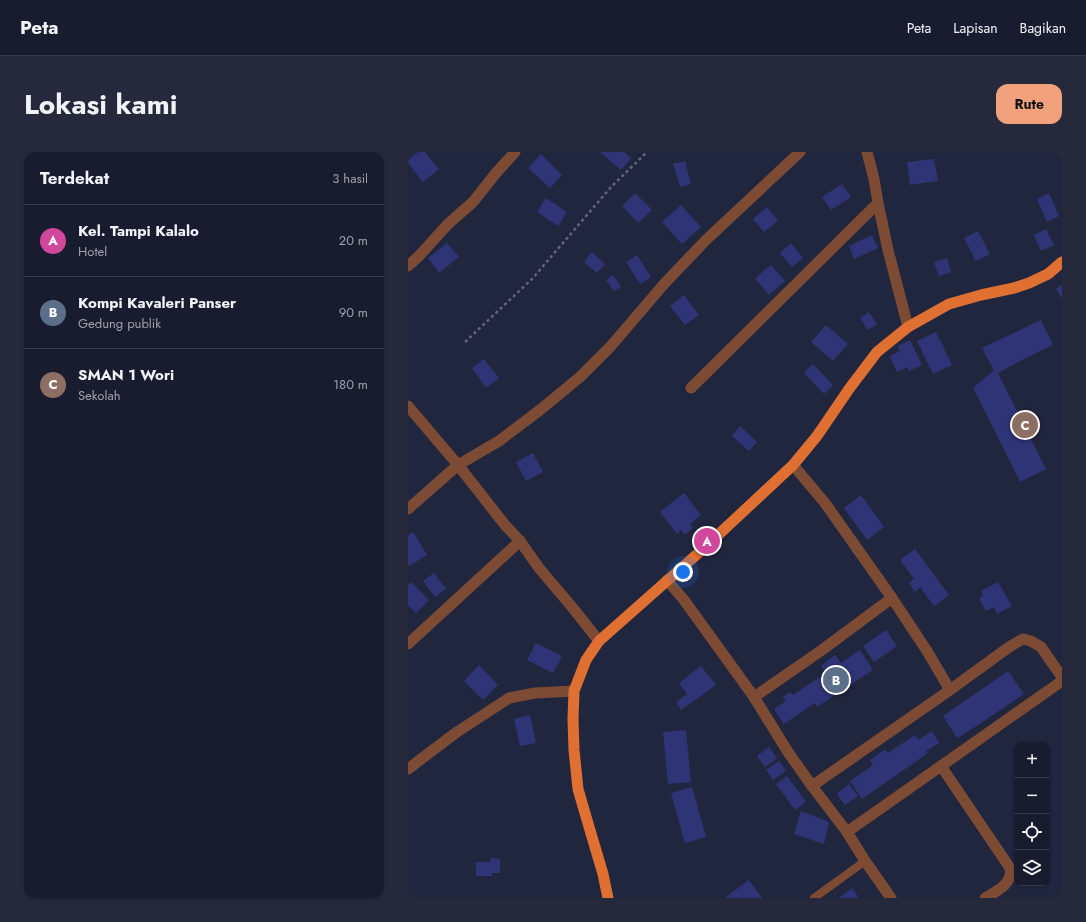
<!DOCTYPE html>
<html lang="id">
<head>
<meta charset="utf-8">
<style>
	body { margin:0; font-family:Jost,sans-serif; background:#26293b; color:#f1f3f6 }
	.controls { position:absolute; right:12px; bottom:12px; display:grid; overflow:hidden; border-radius:8px; box-shadow:0 1px 3px #0004 }
	.controls button { width:36px; height:36px; display:grid; place-items:center; padding:0; border:0; border-bottom:1px solid #373a4b; background:#191c2f; color:#f1f3f6; font:20px sans-serif }
	.you { position:absolute; left:275px; top:420px; width:14px; height:14px; margin:-10px; border:3px solid #fff; border-radius:50%; background:#1a73e8; box-shadow:0 0 0 6px #1a73e833 }
	.badge { display:grid; place-items:center; width:26px; height:26px; border-radius:50%; background:#f1a17b; color:#fff; font-size:13px; font-weight:700 }
	.pin { position:absolute; translate:-50% -50%; border:2px solid #fff; box-shadow:0 1px 4px #0006 }
	.list { margin:0; padding:0; list-style:none }
	h2 { display:flex; justify-content:space-between; align-items:center; height:52px; margin:0; padding:0 16px; font-size:17px }
	h2 small { font-size:13px; font-weight:400; color:#9fa1aa }
	.list li { display:grid; grid-template-columns:26px 1fr auto; gap:12px; align-items:center; box-sizing:border-box; height:72px; padding:0 16px; border-top:1px solid #373a4b }
	.list b { display:block; font-size:15px; white-space:nowrap }
	.list p { margin:0; font-size:13px; white-space:nowrap; color:#9fa1aa }
	.list em { font-size:13px; font-style:normal; color:#9fa1aa }
	.icon { flex:none; width:22px; height:22px; fill:none; stroke:currentColor; stroke-width:2; stroke-linecap:round; stroke-linejoin:round }
	.map { position:relative; flex:none; width:654px; height:746px; overflow:hidden; border-radius:12px }
	header { display:flex; align-items:center; gap:24px; box-sizing:border-box; height:56px; padding:0 20px; background:#191c2f; border-bottom:1px solid #373a4b }
	header strong { font-size:19px }
	nav { display:flex; gap:22px; margin-inline-start:auto; font-size:14px }
	.intro { display:flex; align-items:center; justify-content:space-between; box-sizing:border-box; height:96px; padding:0 24px }
	h1 { margin:0; font-size:28px }
	.button { padding:10px 18px; border-radius:12px; background:#f1a17b; color:#111; font-size:14px; font-weight:700 }
	main { display:flex; gap:24px; padding:0 24px }
	aside { flex:1; background:#191c2f; border-radius:12px; box-shadow:0 1px 3px #0004 }
	.map>svg:first-child { display:block }
	.building { fill:#2f3476 }
	.lines { fill:none; stroke-linecap:round; stroke-linejoin:round }
	.path { stroke:#61667c; stroke-width:2.5; stroke-dasharray:3 3; stroke-linecap:butt }
	.service { stroke:#7d4b33; stroke-width:8 }
	.minor { stroke:#7d4b33; stroke-width:11 }
	.trunk { stroke:#e07032; stroke-width:11 }
</style>
</head>
<body>
<header>
<strong>Peta</strong>
<nav><a>Peta</a><a>Lapisan</a><a>Bagikan</a></nav>
</header>
<div class="intro"><h1>Lokasi kami</h1><a class="button">Rute</a></div>
<main>
<aside>
<h2>Terdekat<small>3 hasil</small></h2>
<ul class="list">
<li><span class="badge" style="background:#d1479c">A</span><div><b>Kel. Tampi Kalalo</b><p>Hotel</p></div><em>20 m</em></li>
<li><span class="badge" style="background:#5c6f8a">B</span><div><b>Kompi Kavaleri Panser</b><p>Gedung publik</p></div><em>90 m</em></li>
<li><span class="badge" style="background:#8d6e63">C</span><div><b>SMAN 1 Wori</b><p>Sekolah</p></div><em>180 m</em></li>
</ul>
</aside>
<div class="map">
<svg width="654" height="746" viewBox="0 0 654 746">
	<rect width="100%" height="100%" fill="#21263f"/>
	<g class="building">
		<path d="M10,0H17L31,17L15,30L0,11V8Z"/>
		<path d="M192,0H216L223,6L213,18Z"/>
		<path d="M133,2L154,23L142,36L120,16Z"/>
		<path d="M526,7L530,29L502,33L499,10Z"/>
		<path d="M277,9L283,32L272,35L265,12Z"/>
		<path d="M434,32L443,45L423,58L414,45Z"/>
		<path d="M227,41L244,58L230,71L214,54Z"/>
		<path d="M641,41L651,64L639,70L629,47Z"/>
		<path d="M138,46L159,60L150,74L129,60Z"/>
		<path d="M273,53L293,75L274,92L254,70Z"/>
		<path d="M359,55L370,69L356,80L345,67Z"/>
		<path d="M638,77L646,93L633,99L626,83Z"/>
		<path d="M570,79L582,102L568,109L556,86Z"/>
		<path d="M464,83L470,96L446,107L441,94Z"/>
		<path d="M39,91L51,105L31,121L20,106Z"/>
		<path d="M383,91L395,106L384,115L372,101Z"/>
		<path d="M184,100L197,112L189,121L176,110Z"/>
		<path d="M229,103L243,125L232,132L218,110Z"/>
		<path d="M539,106L543,120L531,124L526,110Z"/>
		<path d="M363,113L377,129L361,143L347,126Z"/>
		<path d="M205,123L213,135L206,139L198,128Z"/>
		<path d="M654,133V147L648,137Z"/>
		<path d="M276,143L291,163L277,173L262,154Z"/>
		<path d="M461,160L469,172L460,178L452,166Z"/>
		<path d="M633,168L645,193L616,207L590,221L638,317L612,330L565,236L586,218L574,196Z"/>
		<path d="M418,173L440,192L425,209L403,190Z"/>
		<path d="M528,180L544,213L525,222L509,189Z"/>
		<path d="M502,188L514,213L501,219L499,215L489,220L482,204L492,199L489,194Z"/>
		<path d="M76,207L91,226L78,236L64,216Z"/>
		<path d="M405,212L425,233L416,242L396,221Z"/>
		<path d="M332,274L349,290L341,299L324,284Z"/>
		<path d="M125,301L135,320L118,329L108,310Z"/>
		<path d="M276,341L293,363L282,372L285,376L277,383L273,378L269,382L252,360Z"/>
		<path d="M453,343L476,375L459,388L436,356Z"/>
		<path d="M5,380L19,403L1,414L0,412V383Z"/>
		<path d="M507,397L541,443L526,454L512,435L507,440L501,431L506,427L492,408Z"/>
		<path d="M26,421L38,437L27,445L15,429Z"/>
		<path d="M3,430L21,448L8,461L0,453V433Z"/>
		<path d="M590,430L604,454L589,462L586,455L578,459L571,446L575,444L573,439Z"/>
		<path d="M478,478L489,494L466,510L455,494Z"/>
		<path d="M128,491L154,504L145,521L119,508Z"/>
		<path d="M452,498L465,518L409,555L407,551L376,572L366,557L378,549L375,545L382,540L385,543L418,521L413,514L427,503L433,511Z"/>
		<path d="M71,513L90,533L75,548L56,529Z"/>
		<path d="M293,514L308,533L273,558L268,550L279,542L271,531Z"/>
		<path d="M600,519L616,542L567,575L549,586L535,564Z"/>
		<path d="M122,563L128,591L112,594L106,567Z"/>
		<path d="M278,578L283,630L260,632L255,580Z"/>
		<path d="M524,579L531,591L518,599L520,601L454,647L442,629L465,613L462,608L477,597L480,601L507,583L510,588Z"/>
		<path d="M361,595L369,606L357,615L349,604Z"/>
		<path d="M371,609L378,619L365,628L358,618Z"/>
		<path d="M379,624L398,650L387,658L368,632Z"/>
		<path d="M441,632L450,644L437,653L429,642Z"/>
		<path d="M284,635L298,685L277,691L263,641Z"/>
		<path d="M393,659L421,670L416,692L386,682Z"/>
		<path d="M83,706L92,707V721H84V724H68V710H82Z"/>
		<path d="M341,728L354,746H319L318,745Z"/>
		<path d="M444,736L451,746H431Z"/>
	</g>
	<g class="lines">
		<path class="path" d="M57,190L124,127L203,35L239,0"/>
		<path class="service" d="M406,746L457,709"/>
		<g class="minor">
			<path d="M459,0L466,27L470,51L480,98L500,175"/>
			<path d="M0,114L11,104L40,72L65,50L88,21L107,0"/>
			<path d="M283,236L470,51"/>
			<path d="M0,254L50,313L97,373L112,389L131,416L164,455L191,489"/>
			<path d="M385,313L417,351L484,446L519,499L542,538"/>
			<path d="M0,357L50,313L91,289L132,258L172,225L203,194L256,132L298,88L392,0"/>
			<path d="M259,428L276,448L346,545L380,600L404,634L439,680L457,709L483,746"/>
			<path d="M0,492L112,389"/>
			<path d="M346,545L414,498L484,446"/>
			<path d="M533,614L602,716C605,732 589,739 577,746"/>
			<path d="M0,617L49,580L101,546L127,541L166,539"/>
			<path d="M404,634L542,538L601,495L615,487L623,489L633,495L654,525"/>
			<path d="M439,680L654,529"/>
		</g>
		<path class="trunk" d="M200,746L195,722L179,668L170,637L166,598L165,567L166,539L178,508L191,489L295,397L385,313L409,284L441,237L469,200L500,175L541,152L573,143L606,136L621,131L640,122L654,110"/>
	</g>
</svg>
<div class="controls">
<button>+</button>
<button>−</button>
<button><svg class="icon" aria-label="locate" viewBox="0 0 24 24"><circle cx="12" cy="12" r="6"/><path d="M12 2v4M12 18v4M2 12h4M18 12h4"/></svg></button>
<button><svg class="icon" aria-label="layers" viewBox="0 0 24 24"><path d="M12 4l9 5-9 5-9-5zM3 14l9 5 9-5"/></svg></button>
</div>
<div class="you"></div>
<div class="pin badge" style="left:299px;top:389px;background:#d1479c">A</div>
<div class="pin badge" style="left:428px;top:528px;background:#5c6f8a">B</div>
<div class="pin badge" style="left:617px;top:273px;background:#8d6e63">C</div>
</div>
</main>
</body>
</html>
